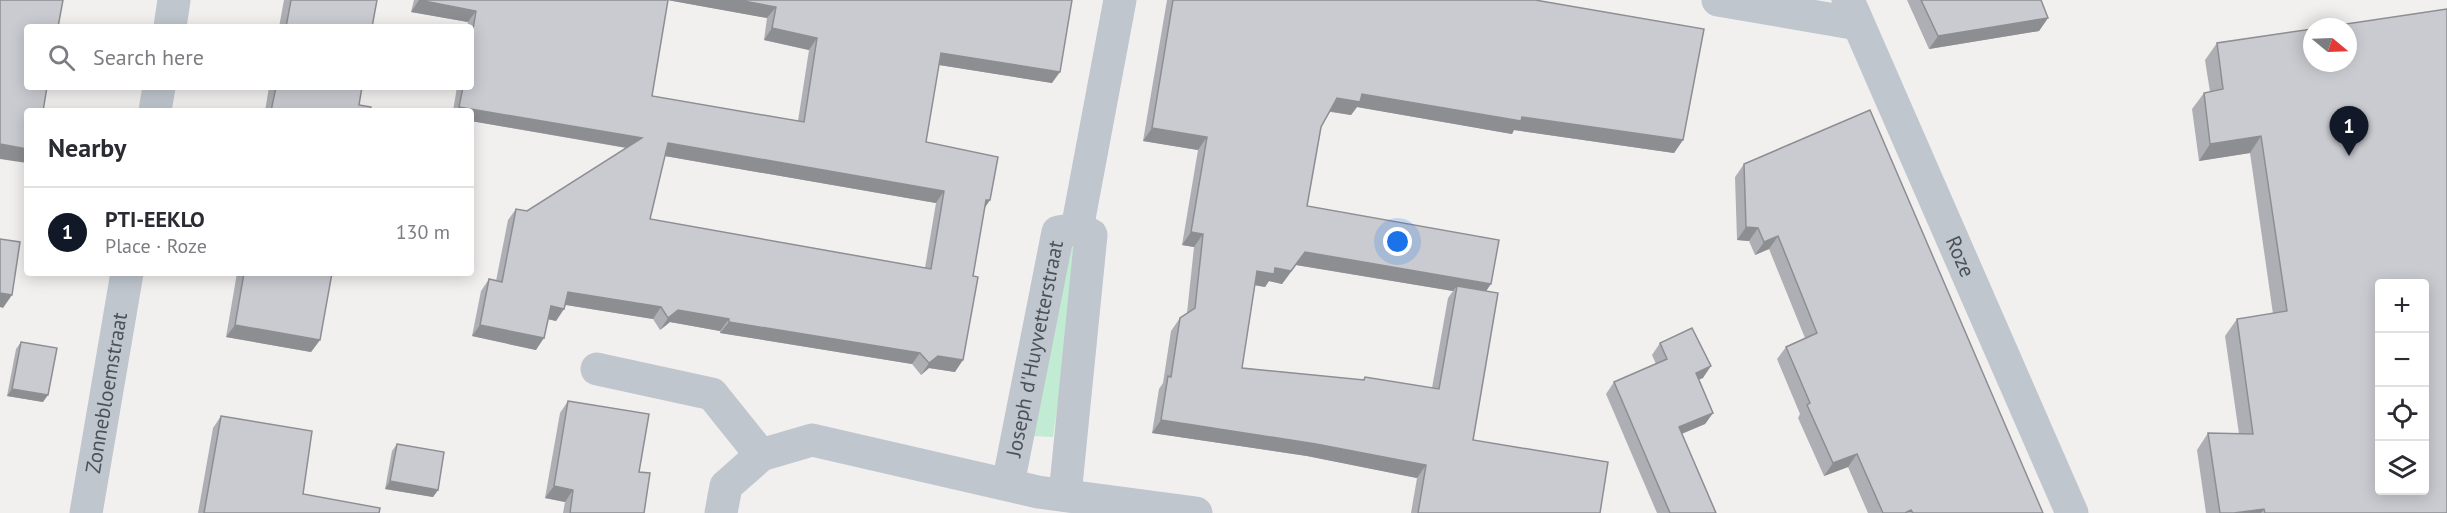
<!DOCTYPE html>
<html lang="en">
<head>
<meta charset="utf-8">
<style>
	body { margin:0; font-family:"PT Sans",sans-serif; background:#f2f2f3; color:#2b2b33 }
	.controls { position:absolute; right:18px; bottom:18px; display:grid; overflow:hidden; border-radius:6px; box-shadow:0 3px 15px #0003 }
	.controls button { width:54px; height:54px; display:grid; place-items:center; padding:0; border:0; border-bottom:2px solid #e1e1e2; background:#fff; color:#2b2b33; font:30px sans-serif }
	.compass { position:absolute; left:2303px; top:18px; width:54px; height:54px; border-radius:50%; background:#fff; box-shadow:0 3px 15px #0003; rotate:109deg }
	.you { position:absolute; left:1398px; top:242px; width:21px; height:21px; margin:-15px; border:4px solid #fff; border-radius:50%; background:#1a73e8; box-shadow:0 0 0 9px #1a73e833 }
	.badge { display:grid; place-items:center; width:39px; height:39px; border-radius:50%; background:#111827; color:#fff; font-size:20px; font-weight:700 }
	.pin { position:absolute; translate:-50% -50px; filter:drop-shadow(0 2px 3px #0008) }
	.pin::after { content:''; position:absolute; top:32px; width:21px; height:18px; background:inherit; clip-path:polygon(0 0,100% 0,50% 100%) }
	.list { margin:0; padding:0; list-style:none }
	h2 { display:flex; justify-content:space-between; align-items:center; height:78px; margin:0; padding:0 24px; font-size:26px }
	h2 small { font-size:20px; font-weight:400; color:#7c7c81 }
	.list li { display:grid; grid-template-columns:39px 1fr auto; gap:18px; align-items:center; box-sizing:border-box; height:90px; padding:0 24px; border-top:2px solid #e1e1e2 }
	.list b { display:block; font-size:22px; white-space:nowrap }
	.list p { margin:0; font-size:20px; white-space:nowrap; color:#7c7c81 }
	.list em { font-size:20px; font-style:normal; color:#7c7c81 }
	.icon { flex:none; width:33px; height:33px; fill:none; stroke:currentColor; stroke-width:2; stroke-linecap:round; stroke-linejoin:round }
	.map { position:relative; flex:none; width:2447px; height:513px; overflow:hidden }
	.search { position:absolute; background:#fff; box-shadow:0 3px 15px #0003; left:24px; top:24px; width:450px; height:66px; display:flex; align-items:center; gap:15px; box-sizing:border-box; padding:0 21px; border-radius:6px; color:#7c7c81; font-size:22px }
	.panel { position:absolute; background:#fff; box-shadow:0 3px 15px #0003; left:24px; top:108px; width:450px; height:168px; border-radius:6px }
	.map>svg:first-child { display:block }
	.green { fill:#c2ebd4 }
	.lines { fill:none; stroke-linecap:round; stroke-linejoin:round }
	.minor { stroke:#bfc6cd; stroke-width:33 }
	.wall { fill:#aeafb4; fill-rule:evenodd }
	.shaded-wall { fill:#8d8e92 }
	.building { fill:#cacbd1; stroke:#8d8e92; stroke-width:1.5; fill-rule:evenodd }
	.labels { text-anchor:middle; stroke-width:4.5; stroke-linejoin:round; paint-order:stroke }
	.street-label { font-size:21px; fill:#49525b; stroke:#fff }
</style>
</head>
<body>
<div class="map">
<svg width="2447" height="513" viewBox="0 0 2447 513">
	<rect width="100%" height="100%" fill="#f2efef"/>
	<path class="green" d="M1064,241L1082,243L1053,437L1032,436Z"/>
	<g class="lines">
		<g class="minor">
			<path d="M1718,0L1858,24"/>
			<path id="s1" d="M1848,0L2072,513"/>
			<path d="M170,27L174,0"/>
			<path d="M155,111L159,87"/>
			<path d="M1077,229L1120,0"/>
			<path d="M597,369L712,394L761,455"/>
			<path id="s2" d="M1008,484L1058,232L1077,229L1091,235L1065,495"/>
			<path id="s3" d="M86,513L127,273"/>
			<path d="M721,513L726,486L761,455L812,440L1038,492L1196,513"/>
		</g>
	</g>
	<g class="wall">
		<path d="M284,0H377L372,27H279Z"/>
		<path d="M414,0H1072L1052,83L939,65L926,142L990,200L984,208L955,372L929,368L921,375L912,364L720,333V331L670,322L660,330L653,319L566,305L556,321L548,319L536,350L472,336L481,291L489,279L496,281L508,220L516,209L527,211L626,148L471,121V111H453L457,87H471V27H467L468,22L411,12ZM668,0L767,18L764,40L809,50L798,121L652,96ZM665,156L936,203L925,268L650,219Z"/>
		<path d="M1167,0H1535L1683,140L1674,153L1514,130L1512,134L1357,107L1351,115L1330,112L1321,127L1307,206L1486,291L1473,440L1600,513H1411L1417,478L1307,456L1152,433L1159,389L1163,383L1171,331L1180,318L1187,313L1194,247L1182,245L1198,150L1143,141ZM1296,265L1453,291L1448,298L1432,388L1365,377L1363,380L1242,368L1255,285L1265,287L1269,281L1282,284Z"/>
		<path d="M1907,0H2041L2048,18L2039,31L1929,49Z"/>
		<path d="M2217,43L2447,513H2206L2197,450L2208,433L2239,434L2225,336L2237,319L2273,314L2250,153L2199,161L2192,109L2204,93L2210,92L2205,60Z"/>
		<path d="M269,87H362L359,105L370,111H265Z"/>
		<path d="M1744,164L2043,513H1868L1848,467L1824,476L1798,418L1800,414L1777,359L1786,347L1805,338L1769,249L1755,255L1749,241L1737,240L1735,177Z"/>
		<path d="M237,273H332L320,340L311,352L226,337Z"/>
		<path d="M21,342L43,402L7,396L16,349Z"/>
		<path d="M1660,343L1703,378L1699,379L1713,413L1705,424L1682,434L1716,513H1657L1606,394L1614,382L1656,364L1652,355Z"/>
		<path d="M568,401L639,472L644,513H563L565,502L545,498L560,413Z"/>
		<path d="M221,416L303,494L379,513H198L213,428Z"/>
		<path d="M397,444L438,490L433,497L385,489L392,451Z"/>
	</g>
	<g class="shaded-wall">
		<path d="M419,0L476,11L468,22L411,12Z"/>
		<path d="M667,0H738L776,7L767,18Z"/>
		<path d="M2048,18L2039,31L1929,49L1938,36Z"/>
		<path d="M772,28L817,38L809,50L764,40Z"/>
		<path d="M941,53L1060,72L1052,83L933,64Z"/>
		<path d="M1362,94L1522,117L1683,140L1674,153L1514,130L1512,134L1357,107L1351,115L1328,111L1337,98Z"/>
		<path d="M459,107L642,138L634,149L471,121V111H456Z"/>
		<path d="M1152,128L1207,137L1198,150L1143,141Z"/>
		<path d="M2261,136L2250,153L2199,161L2210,144Z"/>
		<path d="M668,143L944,191L936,203L659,155Z"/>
		<path d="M0,144L27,149V163L0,159Z"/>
		<path d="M986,200H990L982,212Z"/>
		<path d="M1746,227L1758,228L1749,241L1737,240Z"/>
		<path d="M1191,232L1203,234L1194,247L1182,245Z"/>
		<path d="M1778,236L1769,249L1755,255L1764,242Z"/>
		<path d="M1305,252L1491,284L1482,297L1457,286L1453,291L1296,265L1282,284L1269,281L1265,287L1248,284L1257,271L1275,268Z"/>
		<path d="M568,292L661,307L653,319L560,304Z"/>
		<path d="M0,293L12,295L3,308L0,307Z"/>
		<path d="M551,306L564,309L556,321L543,318Z"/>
		<path d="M678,310L729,319L720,331L670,322L660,330L668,318Z"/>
		<path d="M729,322L920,353L912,364L720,333Z"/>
		<path d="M235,325L320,340L311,352L226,337Z"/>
		<path d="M480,325L544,338L536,350L472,336Z"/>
		<path d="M938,356L963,360L955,372L929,368L921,375L929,363Z"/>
		<path d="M1711,366L1703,378L1688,384L1696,373Z"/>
		<path d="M12,389L48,395L43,402L7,396Z"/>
		<path d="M1713,413L1705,424L1671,438L1679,427Z"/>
		<path d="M1161,420L1316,444L1426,465L1417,478L1307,456L1152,433Z"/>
		<path d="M1857,454L1848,467L1824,476L1833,463Z"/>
		<path d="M390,481L438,490L433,497L385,489Z"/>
		<path d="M554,486L573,490L565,502L545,498Z"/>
		<path d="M2264,509L2261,513H2234Z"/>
	</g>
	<g class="building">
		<path d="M0,0H63L58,27H27V87H47L43,111H27V149L0,144Z"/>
		<path d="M291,0H377L372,27H286Z"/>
		<path d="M419,0H668L652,96L804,122L817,38L772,28L776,7L738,0H1072L1060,72L941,53L926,142L998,157L990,200H986L973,276L978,277L963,360L938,356L929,363L920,353L729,322V319L678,310L668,318L661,307L568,292L564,309L551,306L544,338L480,325L489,279L502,282L516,209L527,211L642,138L459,107L463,87H471V41L476,11ZM668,143L944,191L931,269L650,219Z"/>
		<path d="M1173,0H1535L1704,29L1683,140L1522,117L1521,121L1362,94L1360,102L1337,98L1321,127L1307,206L1499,240L1491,284L1305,252L1291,271L1275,268L1274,274L1257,271L1242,368L1364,380L1365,377L1439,389L1457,286L1498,293L1473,440L1608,462L1600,513H1418L1426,465L1316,444L1161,420L1168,376L1171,377L1180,318L1195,308L1203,234L1191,232L1207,137L1152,128Z"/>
		<path d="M1921,0H2041L2048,18L1938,36Z"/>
		<path d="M2447,9V513H2265L2264,509L2234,513H2220L2208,433L2253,434L2237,319L2287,311L2261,136L2210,144L2204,93L2223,89L2217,43L2312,29V63H2348V27H2326ZM2379,284H2424V490H2379Z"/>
		<path d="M276,87H362L359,105L371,107L370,111H271Z"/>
		<path d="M1870,110L2043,513H1913L1911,510L1905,513H1883L1857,454L1833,463L1807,405L1810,403L1786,347L1817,333L1778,236L1764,242L1758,228L1746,227L1744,164Z"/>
		<path d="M0,239L20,242L12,295L0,293Z"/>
		<path d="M244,273H332L320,340L235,325Z"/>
		<path d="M1692,328L1711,366L1696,373L1713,413L1679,427L1716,513H1670L1614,382L1667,359L1660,343Z"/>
		<path d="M21,342L57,348L48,395L12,389Z"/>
		<path d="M568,401L649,414L639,472L650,473L644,513H570L573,490L554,486Z"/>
		<path d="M221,416L312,431L303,494L380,508L379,513H204Z"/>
		<path d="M397,444L444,452L438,490L390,481Z"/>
	</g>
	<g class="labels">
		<g class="street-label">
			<text dy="7" stroke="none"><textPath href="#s1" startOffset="280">Roze</textPath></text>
			<text dy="7" stroke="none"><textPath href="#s2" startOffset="138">Joseph d'Huyvetterstraat</textPath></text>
			<text dy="7" stroke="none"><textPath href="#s3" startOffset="122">Zonnebloemstraat</textPath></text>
		</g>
	</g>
</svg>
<div class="controls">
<button>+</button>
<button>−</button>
<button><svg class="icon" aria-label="locate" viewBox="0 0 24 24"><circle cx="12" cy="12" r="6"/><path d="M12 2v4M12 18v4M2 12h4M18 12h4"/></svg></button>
<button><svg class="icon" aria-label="layers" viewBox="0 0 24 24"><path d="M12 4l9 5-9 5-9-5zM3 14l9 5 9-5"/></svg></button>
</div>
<svg class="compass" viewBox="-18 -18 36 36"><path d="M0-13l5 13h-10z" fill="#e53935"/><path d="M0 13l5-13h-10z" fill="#7c7c81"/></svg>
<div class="you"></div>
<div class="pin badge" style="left:2349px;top:156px">1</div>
<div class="search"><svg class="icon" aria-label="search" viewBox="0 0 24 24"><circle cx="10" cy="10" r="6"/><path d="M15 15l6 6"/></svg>Search here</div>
<section class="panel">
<h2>Nearby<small></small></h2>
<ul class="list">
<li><span class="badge">1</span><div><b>PTI-EEKLO</b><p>Place · Roze</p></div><em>130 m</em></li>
</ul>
</section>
</div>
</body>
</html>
